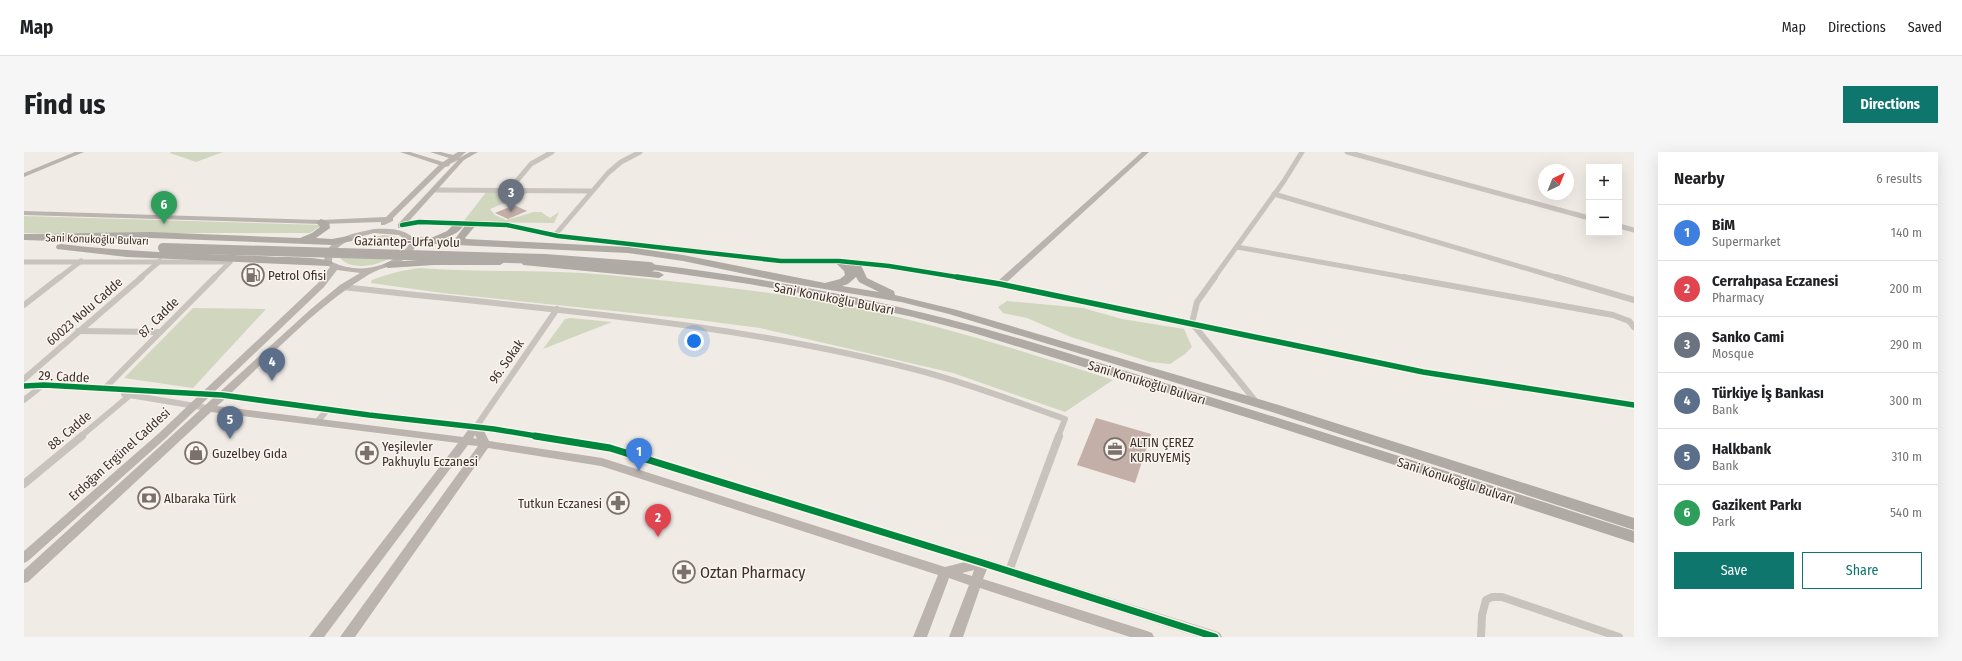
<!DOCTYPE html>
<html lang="en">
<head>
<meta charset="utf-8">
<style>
	body { margin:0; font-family:"Fira Sans Condensed",sans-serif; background:#f6f6f6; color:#202124 }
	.controls { position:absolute; right:12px; top:12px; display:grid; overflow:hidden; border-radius:0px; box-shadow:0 4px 16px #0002 }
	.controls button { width:36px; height:36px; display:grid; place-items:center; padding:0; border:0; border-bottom:1px solid #e0e0e0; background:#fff; color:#202124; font:20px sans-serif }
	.compass { position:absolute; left:1514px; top:12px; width:36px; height:36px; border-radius:50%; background:#fff; box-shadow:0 4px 16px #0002; rotate:43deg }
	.you { position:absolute; left:670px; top:189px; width:14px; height:14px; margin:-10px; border:3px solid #fff; border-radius:50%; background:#1a73e8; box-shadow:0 0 0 6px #1a73e833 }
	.badge { display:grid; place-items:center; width:26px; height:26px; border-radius:50%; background:#0f766e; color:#fff; font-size:13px; font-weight:700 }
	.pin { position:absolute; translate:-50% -33px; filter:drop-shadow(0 1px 2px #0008) }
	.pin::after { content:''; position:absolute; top:21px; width:14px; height:12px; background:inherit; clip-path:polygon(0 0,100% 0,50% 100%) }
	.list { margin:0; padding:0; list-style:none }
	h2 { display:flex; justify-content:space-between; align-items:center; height:52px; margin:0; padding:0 16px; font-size:17px }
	h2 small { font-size:13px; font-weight:400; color:#757577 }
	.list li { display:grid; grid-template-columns:26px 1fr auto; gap:12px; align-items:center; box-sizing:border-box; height:56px; padding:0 16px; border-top:1px solid #e0e0e0 }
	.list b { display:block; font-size:15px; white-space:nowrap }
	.list p { margin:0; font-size:13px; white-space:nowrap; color:#757577 }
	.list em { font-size:13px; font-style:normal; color:#757577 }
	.actions { display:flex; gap:8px; padding:12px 16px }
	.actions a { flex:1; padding:9px 0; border:1px solid #0f766e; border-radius:0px; text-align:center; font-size:14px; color:#0f766e }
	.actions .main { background:#0f766e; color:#fff }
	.map { position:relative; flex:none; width:1610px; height:485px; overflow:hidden; border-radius:0px }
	header { display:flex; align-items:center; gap:24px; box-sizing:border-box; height:56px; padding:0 20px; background:#fff; border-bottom:1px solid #e0e0e0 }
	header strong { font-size:19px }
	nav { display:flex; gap:22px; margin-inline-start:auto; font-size:14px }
	.intro { display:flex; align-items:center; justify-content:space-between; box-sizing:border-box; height:96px; padding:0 24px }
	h1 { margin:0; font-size:28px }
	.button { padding:10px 18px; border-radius:0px; background:#0f766e; color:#fff; font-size:14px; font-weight:700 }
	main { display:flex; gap:24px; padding:0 24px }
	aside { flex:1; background:#fff; border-radius:0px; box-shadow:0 4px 16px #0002 }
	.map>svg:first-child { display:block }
	.green { fill:#d1d6bf }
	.building { fill:#c3afa7 }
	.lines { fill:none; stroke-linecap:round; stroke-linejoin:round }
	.street-far2 { stroke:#c9c3be; stroke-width:5 }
	.street-far1 { stroke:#c9c3be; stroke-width:6 }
	.street { stroke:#c9c3be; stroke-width:8 }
	.secondary { fill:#bab3ae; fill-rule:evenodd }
	.highway { fill:#afaaa4; fill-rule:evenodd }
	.highway-bridge { stroke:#afaaa4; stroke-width:10 }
	.cycleway-far2-casing { stroke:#fbf5ee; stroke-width:6 }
	.cycleway-far1-casing { stroke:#fbf5ee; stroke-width:8 }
	.cycleway-casing { stroke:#fbf5ee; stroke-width:10 }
	.cycleway-far2 { stroke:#00873e; stroke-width:4.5 }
	.cycleway-far1 { stroke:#00873e; stroke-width:5.5 }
	.cycleway { stroke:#00873e; stroke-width:7 }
	.labels { text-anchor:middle; stroke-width:3; stroke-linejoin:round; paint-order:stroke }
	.far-street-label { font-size:11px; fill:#3b302b; stroke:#fbf5ee }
	.street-label { font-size:13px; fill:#3b302b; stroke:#fbf5ee }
	.poi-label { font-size:13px; fill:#3b302b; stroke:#fbf5ee; text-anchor:start }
	.near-poi-label { font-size:16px; fill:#3b302b; stroke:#fbf5ee; text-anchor:start }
</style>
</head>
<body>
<header>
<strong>Map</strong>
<nav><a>Map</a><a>Directions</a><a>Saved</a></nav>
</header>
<div class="intro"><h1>Find us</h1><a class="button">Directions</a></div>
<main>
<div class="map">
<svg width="1610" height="485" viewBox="0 0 1610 485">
	<rect width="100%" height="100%" fill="#f0ebe5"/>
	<g class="green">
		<path d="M147,0H199L172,10L146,1Z"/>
		<path d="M463,39L504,41L466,57L471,63L482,68L510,60H517L526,66L535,60L530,71L439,70Z"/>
		<path d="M0,64L298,73L286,81H0Z"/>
		<path d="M360,83L369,84L380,90L381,93L327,92L338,87Z"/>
		<path d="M316,106H366C352,114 328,119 316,106Z"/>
		<path d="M396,116C459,121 521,117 584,123C669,131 759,140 843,158C926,176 1008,202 1089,228L1041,260L929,221L736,176L667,167L418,141L347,131L348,128C364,122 379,118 396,116Z"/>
		<path d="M983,149L1059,156L1098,167L1160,177L1168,195L1161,202L1146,212L1126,210L1047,185L1003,166L979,161L974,155Z"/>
		<path d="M169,156L242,157L169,236L100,226Z"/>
		<path d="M547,166L588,170L519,197L541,167Z"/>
	</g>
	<g class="building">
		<path d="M490,53L503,59L484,67L471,61Z"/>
		<path d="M1072,266L1127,282L1111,331L1053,313Z"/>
	</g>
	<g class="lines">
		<g class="street-far2">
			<path d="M1323,0L1565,66"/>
			<path d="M410,38L568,39"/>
			<path d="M485,38L507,12L528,0"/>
			<path d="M1250,42L1535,126"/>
			<path d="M1595,74L1610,78"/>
			<path d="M531,83L584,21L597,10L616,0"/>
			<path d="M1213,95L1385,126"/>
			<path d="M0,110H206"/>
			<path d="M35,126L57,109"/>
			<path d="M116,126L136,109"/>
			<path d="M190,126L206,110"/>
			<path d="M1190,126L1260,29L1278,0"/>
		</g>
		<g class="street-far1">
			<path d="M1191,125L1173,150L1168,171L1233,251"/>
			<path d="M1379,125L1589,163L1605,169L1610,175"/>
			<path d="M1532,125L1610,148"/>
			<path d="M319,135C513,157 708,169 897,219C946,232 993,250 1041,267L1034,285"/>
			<path d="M0,153L36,125"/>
			<path d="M54,179L135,180"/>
			<path d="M0,227L118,125"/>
			<path d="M0,234L20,233L198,243"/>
			<path d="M80,237L191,125"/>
			<path d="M100,242L183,256"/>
			<path d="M0,248L19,233"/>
			<path d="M293,270L304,257"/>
			<path d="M452,275L533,157"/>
			<path d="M56,285L105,244"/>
		</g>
		<g class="street">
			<path d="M0,332L58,284"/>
			<path d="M985,419L1035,284"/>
			<path d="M1457,485L1458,463L1462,448L1468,445H1478L1595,485"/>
		</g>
		<g class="secondary">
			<path d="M51,0H60L0,25V21Z"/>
			<path d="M376,0H386L419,10L425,6L406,0H417L429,3L434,0H442L435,6L446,0H454L440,8L385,69L395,68L483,71L534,82L757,107H815L865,112L974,129L1118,0H1125L982,131L1399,217L1610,250V256L1399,223L976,135L865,116L815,111H757L672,102L534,86L483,75L395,72L374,76V72L434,8L426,12L425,14L421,15L369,66V69L360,73H357V70L297,72L0,63V59L297,68L362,65L415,13Z"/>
			<path d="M350,77C367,76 383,76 394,91C377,118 367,110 344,123C293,154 251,200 207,241L345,260L470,274L586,292L959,406L1191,479L1196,481L1198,485H1174L963,417L959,427L1123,479L1128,481L1130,485H1106L956,436L939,485H925L945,433L925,426L903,485H889L914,423L577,314L464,296L331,485H316L454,294L444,293L300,485H285L434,291L187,260L4,430L0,431V418L287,157L316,133L336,121L313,118L300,135L142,286L4,409L0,411V399L134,282L294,131L306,115L300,111C300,86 331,81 350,77ZM350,81L375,83L386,91C370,116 334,123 308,110C308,90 335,85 350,81ZM201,247L345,266L444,278L439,285L193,254ZM460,279L585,299L941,410L921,415L578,306L465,289ZM451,283L453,287L449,286ZM950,418L948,424L938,421Z"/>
		</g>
		<g class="highway">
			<path d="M297,67L305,70L306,76L292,86L308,87L324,84L329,87L328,89L308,93L127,86L30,89L0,88V82L127,80L276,86L288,81L296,75L292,70Z"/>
			<path d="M436,69L441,72C435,80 430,83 421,86L431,87L443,71L447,70L452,73L441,86L442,87L604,95L659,103L801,131L816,127L821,123L820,119L810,109L811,107H819L827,114L826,111L827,109H835L843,126L870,139L871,143L933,158L1258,254L1610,366V378L1248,260L925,162L877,150L759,130L659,109L604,101L388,91L383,88L388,85L407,86L423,79L432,70ZM832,125L835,130L855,140L818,134L824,132Z"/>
			<path d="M37,92C109,101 181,101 253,105C263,105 304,105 309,111L304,114L103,105L33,97L32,95L33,93Z"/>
			<path d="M410,107H476L481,110L476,113H410L364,116L359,113L364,110Z"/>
			<path d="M503,108L552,111L635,120L640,123L635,126L499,113L498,111L499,109Z"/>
			<path d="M626,112C726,124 826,142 924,167C1003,187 1081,213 1160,237C1310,283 1460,331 1610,379V391L1238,270L943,179L889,165L791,144L725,132L622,117L621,115L622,113Z"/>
		</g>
		<path class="highway-bridge" d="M139,96L521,107L626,115"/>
		<g class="cycleway-far2-casing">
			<path id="cycleway-far2" d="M378,73L395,70L483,73L534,84L757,109H815L865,114L939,126"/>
		</g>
		<g class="cycleway-far1-casing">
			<g id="cycleway-far1">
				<path d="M933,125L976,132L1399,220L1610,253"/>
				<path d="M0,234L20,233L198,243L345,263L470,277L518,285"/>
			</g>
		</g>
		<g class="cycleway-casing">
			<path id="cycleway" d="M511,284L586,296L959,411L1191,485"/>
		</g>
		<use href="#cycleway-far2" class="cycleway-far2"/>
		<use href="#cycleway-far1" class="cycleway-far1"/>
		<use href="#cycleway" class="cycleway"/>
	</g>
	<defs>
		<g id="fuel-ring" transform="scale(1.15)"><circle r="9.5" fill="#fbf5ee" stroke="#7a716c" stroke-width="1.5"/><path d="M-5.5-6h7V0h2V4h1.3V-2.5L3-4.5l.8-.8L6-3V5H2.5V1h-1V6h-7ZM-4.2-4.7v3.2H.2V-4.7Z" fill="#7a716c"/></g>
		<g id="office-ring" transform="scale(1.15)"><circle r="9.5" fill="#fbf5ee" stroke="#7a716c" stroke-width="1.5"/><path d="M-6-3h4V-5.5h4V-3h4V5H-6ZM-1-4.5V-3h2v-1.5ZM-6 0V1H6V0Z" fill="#7a716c"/></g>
		<g id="shop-ring" transform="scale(1.15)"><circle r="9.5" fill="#fbf5ee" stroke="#7a716c" stroke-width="1.5"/><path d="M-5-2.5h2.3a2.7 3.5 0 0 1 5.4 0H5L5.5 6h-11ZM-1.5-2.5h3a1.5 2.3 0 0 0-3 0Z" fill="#7a716c"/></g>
		<g id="pharmacy-ring" transform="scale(1.15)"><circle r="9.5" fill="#fbf5ee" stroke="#7a716c" stroke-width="1.5"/><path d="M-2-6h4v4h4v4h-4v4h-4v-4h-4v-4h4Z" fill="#7a716c"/></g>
		<g id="bank-ring" transform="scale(1.15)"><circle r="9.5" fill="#fbf5ee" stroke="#7a716c" stroke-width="1.5"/><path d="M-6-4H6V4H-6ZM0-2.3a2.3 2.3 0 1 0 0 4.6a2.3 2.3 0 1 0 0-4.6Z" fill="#7a716c"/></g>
	</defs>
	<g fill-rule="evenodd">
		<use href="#fuel-ring" x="229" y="123"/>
		<use href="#office-ring" x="1091" y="297"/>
		<use href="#shop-ring" x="172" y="301"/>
		<use href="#pharmacy-ring" x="343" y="301"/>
		<use href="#bank-ring" x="125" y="346"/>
		<use href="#pharmacy-ring" x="594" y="351"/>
		<use href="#pharmacy-ring" x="660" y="420"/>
	</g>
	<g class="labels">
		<g class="far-street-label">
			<text transform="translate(73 87) rotate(2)" y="4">Sani Konukoğlu Bulvarı</text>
		</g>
		<g class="street-label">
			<text transform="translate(383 89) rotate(1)" y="5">Gaziantep-Urfa yolu</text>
			<text transform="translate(810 146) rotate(11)" y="5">Sani Konukoğlu Bulvarı</text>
			<text transform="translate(60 159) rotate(-41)" y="5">60023 Nolu Cadde</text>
			<text transform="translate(134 165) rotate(-45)" y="5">87. Cadde</text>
			<text transform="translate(482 209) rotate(-55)" y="5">96. Sokak</text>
			<text transform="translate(40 224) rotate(3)" y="5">29. Cadde</text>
			<text transform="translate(1123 230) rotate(17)" y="5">Sani Konukoğlu Bulvarı</text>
			<text transform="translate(45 278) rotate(-40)" y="5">88. Cadde</text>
			<text transform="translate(95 302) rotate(-42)" y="5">Erdoğan Ergünel Caddesi</text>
			<text transform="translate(1432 328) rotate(18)" y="5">Sani Konukoğlu Bulvarı</text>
		</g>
		<g class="poi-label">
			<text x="244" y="128">Petrol Ofisi</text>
			<text x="1106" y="295">ALTIN ÇEREZ<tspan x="1106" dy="15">KURUYEMİŞ</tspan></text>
			<text x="358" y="299">Yeşilevler<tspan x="358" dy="15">Pakhuylu Eczanesi</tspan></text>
			<text x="188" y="306">Guzelbey Gıda</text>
			<text x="140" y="351">Albaraka Türk</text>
			<text x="578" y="356" text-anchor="end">Tutkun Eczanesi</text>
		</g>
		<g class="near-poi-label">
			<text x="676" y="426">Oztan Pharmacy</text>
		</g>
	</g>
</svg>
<div class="controls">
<button>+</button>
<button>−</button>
</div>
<svg class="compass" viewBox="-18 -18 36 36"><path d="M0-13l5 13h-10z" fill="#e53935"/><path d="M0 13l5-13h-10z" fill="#757577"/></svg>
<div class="you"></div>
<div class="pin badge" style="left:615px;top:319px;background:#3f7fe0">1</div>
<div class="pin badge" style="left:634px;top:385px;background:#e0444e">2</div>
<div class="pin badge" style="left:487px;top:60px;background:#6b7280">3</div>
<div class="pin badge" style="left:248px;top:229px;background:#5c6f8a">4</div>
<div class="pin badge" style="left:206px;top:287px;background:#5c6f8a">5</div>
<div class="pin badge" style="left:140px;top:72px;background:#2e9e5b">6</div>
</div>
<aside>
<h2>Nearby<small>6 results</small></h2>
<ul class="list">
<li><span class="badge" style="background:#3f7fe0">1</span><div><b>BiM</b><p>Supermarket</p></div><em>140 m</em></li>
<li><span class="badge" style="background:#e0444e">2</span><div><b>Cerrahpasa Eczanesi</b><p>Pharmacy</p></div><em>200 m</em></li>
<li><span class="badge" style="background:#6b7280">3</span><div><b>Sanko Cami</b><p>Mosque</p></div><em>290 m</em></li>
<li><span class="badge" style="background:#5c6f8a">4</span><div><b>Türkiye İş Bankası</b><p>Bank</p></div><em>300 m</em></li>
<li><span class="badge" style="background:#5c6f8a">5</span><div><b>Halkbank</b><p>Bank</p></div><em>310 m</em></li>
<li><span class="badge" style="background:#2e9e5b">6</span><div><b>Gazikent Parkı</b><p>Park</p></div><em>540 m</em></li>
</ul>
<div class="actions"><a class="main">Save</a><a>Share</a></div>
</aside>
</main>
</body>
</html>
